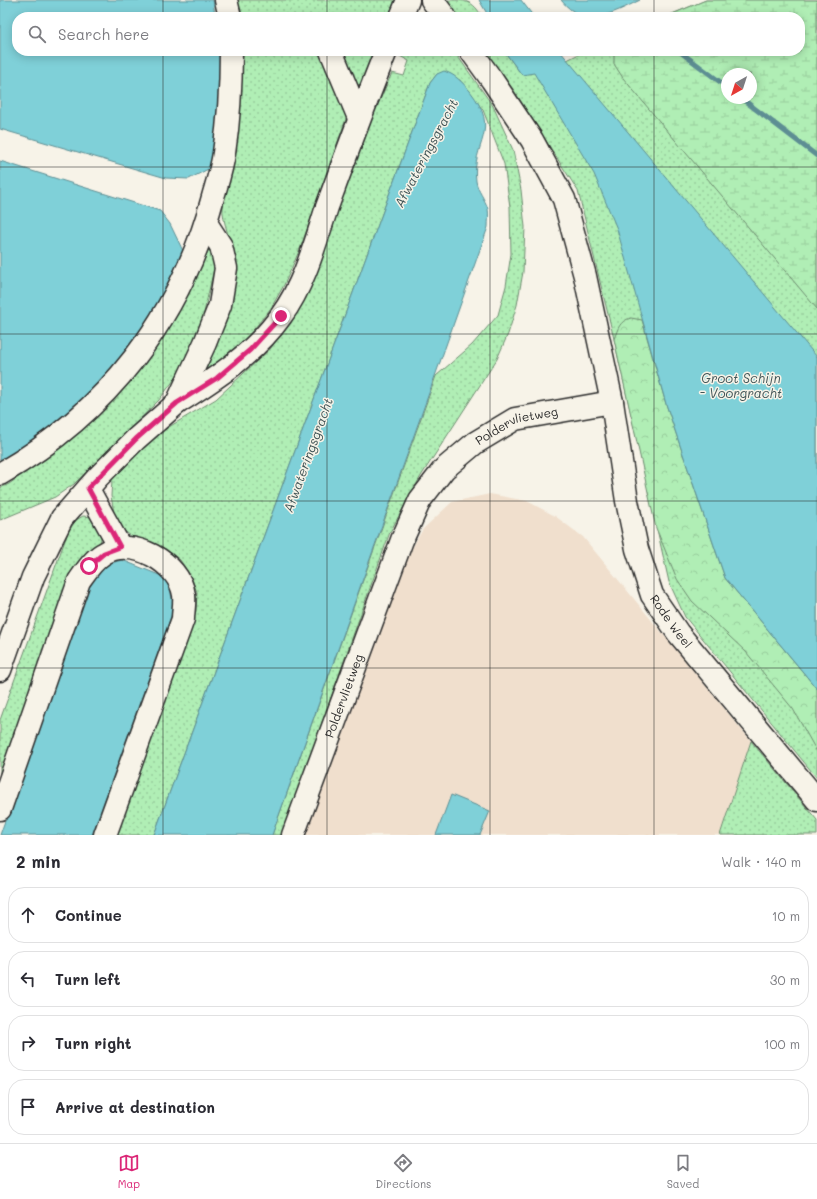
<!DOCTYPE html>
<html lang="en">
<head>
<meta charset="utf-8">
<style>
	body { margin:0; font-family:Mali,sans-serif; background:#f2f2f3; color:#2b2b33 }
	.compass { position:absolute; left:721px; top:68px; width:36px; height:36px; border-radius:50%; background:#fff; box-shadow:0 2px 10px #0003; rotate:219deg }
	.stop { position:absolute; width:12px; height:12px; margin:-9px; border:3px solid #db2777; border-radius:50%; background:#fff }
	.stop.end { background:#db2777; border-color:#fff; box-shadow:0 1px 4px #0008 }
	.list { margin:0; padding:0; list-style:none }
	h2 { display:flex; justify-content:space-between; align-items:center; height:52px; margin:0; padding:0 16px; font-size:17px }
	h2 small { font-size:13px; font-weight:400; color:#7c7c81 }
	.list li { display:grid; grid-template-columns:26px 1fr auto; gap:12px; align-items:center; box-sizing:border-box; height:56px; margin:0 8px 8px; padding:0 8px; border:1px solid #e1e1e2; border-radius:16px }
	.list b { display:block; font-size:15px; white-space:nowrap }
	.list em { font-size:13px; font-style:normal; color:#7c7c81 }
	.icon { flex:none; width:22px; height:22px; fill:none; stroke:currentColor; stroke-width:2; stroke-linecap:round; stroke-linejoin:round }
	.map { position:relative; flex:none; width:817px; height:835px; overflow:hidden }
	.search { position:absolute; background:#fff; box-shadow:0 2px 10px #0003; left:12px; right:12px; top:12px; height:44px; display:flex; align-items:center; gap:10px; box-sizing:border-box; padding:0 14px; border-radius:16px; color:#7c7c81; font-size:15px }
	.sheet { height:308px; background:#fff }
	nav { display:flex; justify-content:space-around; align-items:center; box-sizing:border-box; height:56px; border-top:1px solid #e1e1e2; background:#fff; font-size:11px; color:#7c7c81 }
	nav a { display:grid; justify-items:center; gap:2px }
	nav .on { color:#db2777 }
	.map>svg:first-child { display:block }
	.built { fill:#f0dfcd }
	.grass { fill:url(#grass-dots); stroke:#6e8c70; fill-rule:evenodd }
	.forest { fill:url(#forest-crowns); stroke:#6e8c70 }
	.wetland { fill:url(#wetland-marsh); stroke:#6e8c70; fill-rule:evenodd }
	.water { fill:#7fd0d8; stroke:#5d8e93 }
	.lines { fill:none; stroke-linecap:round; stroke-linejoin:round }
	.stream { stroke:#5d8e93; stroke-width:5 }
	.minor-casing { stroke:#2b2b2b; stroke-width:25 }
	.minor { stroke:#f7f3e8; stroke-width:22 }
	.route { stroke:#db2777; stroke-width:5 }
	.grid { fill:none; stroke:#2b2b2b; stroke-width:1; stroke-opacity:0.55 }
	.labels { text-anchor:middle; stroke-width:3; stroke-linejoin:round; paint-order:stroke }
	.street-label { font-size:12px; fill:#2b2b2b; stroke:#f7f3e8 }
	.water-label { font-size:13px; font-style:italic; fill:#405456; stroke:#f7f3e8 }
</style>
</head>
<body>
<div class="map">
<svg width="817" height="835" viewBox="0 0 817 835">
	<defs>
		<pattern id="grass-dots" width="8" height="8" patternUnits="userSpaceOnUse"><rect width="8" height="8" fill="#b0eeb5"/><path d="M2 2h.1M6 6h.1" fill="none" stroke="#98cc9c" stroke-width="1.8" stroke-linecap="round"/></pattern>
		<pattern id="forest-crowns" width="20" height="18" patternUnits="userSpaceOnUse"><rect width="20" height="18" fill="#b0eeb5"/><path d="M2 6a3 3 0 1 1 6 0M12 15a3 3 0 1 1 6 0" fill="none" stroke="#98cc9c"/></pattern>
		<pattern id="wetland-marsh" width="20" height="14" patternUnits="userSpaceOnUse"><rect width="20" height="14" fill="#b0eeb5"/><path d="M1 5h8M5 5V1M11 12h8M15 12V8" fill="none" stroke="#98cc9c"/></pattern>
	</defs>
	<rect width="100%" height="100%" fill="#f7f3e8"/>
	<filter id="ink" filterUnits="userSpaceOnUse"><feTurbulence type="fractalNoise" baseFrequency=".025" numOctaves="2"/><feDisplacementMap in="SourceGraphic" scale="8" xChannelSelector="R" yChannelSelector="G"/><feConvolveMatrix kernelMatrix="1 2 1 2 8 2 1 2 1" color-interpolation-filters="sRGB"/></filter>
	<g filter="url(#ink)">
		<path class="built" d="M490,494L527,501L555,516L583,537L751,741L720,835H305L398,573L423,529L452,502Z"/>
		<g class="grass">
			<path d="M234,0H395L388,17H236Z"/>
			<path d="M446,0C465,0 473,0 482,17H459Z"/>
			<path d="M706,0H817V778L685,617L669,582L614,339L578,191L513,89L484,51H504L522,75L567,60L585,51H800V17H665ZM727,74H751V98H727Z"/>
			<path d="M240,51H325L347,116L300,249L284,285L271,308L250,334L223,361L202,379L235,262C233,245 221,220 223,206C223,201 225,195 226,190Z"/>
			<path d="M336,51H377L364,83L358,85L353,84Z"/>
			<path d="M401,51H454L493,106L513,150L521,190L525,227L523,272L517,305L508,334L497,359L421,476L390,532L282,835H272L436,376L472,345L498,315L506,286L511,254L510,207L504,164L483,110L460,80L437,74L430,83L154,835H114L196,611L197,592L190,575L180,560L166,549L144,543L131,536L119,527L114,513L111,496L112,480L117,471L162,431L216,399L271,348L291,316L365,123L379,102L392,73L404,76L409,61L398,55Z"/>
			<path d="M209,250L214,252L215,264L201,326L193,347L174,380L159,400L74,484L55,497L0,520V488L9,484L49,455L147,356L173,321L191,287L204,255Z"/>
			<path d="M83,516L92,517L102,533L100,544L0,782V720L68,532L76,520Z"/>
			<path d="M751,741L817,820V835H720Z"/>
		</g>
		<path class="forest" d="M631,318L642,320L666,404L725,578L817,689V752L793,709L746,652L692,601L677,579L656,528L614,339C618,329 619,321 631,318Z"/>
		<path class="wetland" d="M706,0H817V309L623,78L614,64V51H800V17H665ZM727,74H751V98H727Z"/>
		<g class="water">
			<path d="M0,0H213L215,17H17V51H219L223,85L212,167L189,179L166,178L0,129Z"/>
			<path d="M479,0H521L534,17H489Z"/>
			<path d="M561,0H640C612,14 584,29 561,0Z"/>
			<path d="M504,51H560L817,357V689L725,578L666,404L617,229L594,174L534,73L522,75Z"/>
			<path d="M444,71C456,75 462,82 470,91C502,132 471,142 476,181C477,190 485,199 488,209C489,214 488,221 488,227L272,835H154L430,83L437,74Z"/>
			<path d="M0,161L160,211L170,224L185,255L146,330L74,413L0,463Z"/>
			<path d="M122,560L164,577L170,589L174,608L92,835H0L90,580L104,565Z"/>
			<path d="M451,795L490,811L480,835H436Z"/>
		</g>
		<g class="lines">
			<g class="stream">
				<path d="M679,51L727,87"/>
				<path d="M741,98L817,156"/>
			</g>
			<g class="minor-casing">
				<g id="minor">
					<path d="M226,0L230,17"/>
					<path d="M432,0L445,17"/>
					<path d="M401,17L408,0"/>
					<path d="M331,51L359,118"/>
					<path id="s1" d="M612,402L627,501L637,549L652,595L678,633L817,800"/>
					<path d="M177,403C215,379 255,353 281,316C304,285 315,244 327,207C346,155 365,103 386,51"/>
					<path d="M0,474C107,413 181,317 213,197C217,183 222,168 224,153C229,120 231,85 231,51"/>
					<path d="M88,489L120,547"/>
					<path d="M0,670L33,577L62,518L98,477L136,439L177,403L205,343L220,305L226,268L221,246L206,223"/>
					<path d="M0,809L79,581C86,571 93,560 103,554C131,535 180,563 184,595C185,603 183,612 183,619L105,835"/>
					<path id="s2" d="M293,835L402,540L420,500L444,469L475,443L515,419L612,402L585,276L564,199L532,140L492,80L471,51"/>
				</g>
			</g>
			<use href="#minor" class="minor"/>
		</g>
	</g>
	<g class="lines" filter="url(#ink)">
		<path class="route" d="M89,566L104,553L120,547L88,488L136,439L177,403L217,378L250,350L281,316"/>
	</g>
	<path class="grid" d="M163,0V17M327,0V17M490,0V17M654,0V17M163,51V835M327,51V835M490,51V835M654,51V835M0,167H817M0,334H817M0,501H817M0,668H817"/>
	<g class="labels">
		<g class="street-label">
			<text dy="4" stroke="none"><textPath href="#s2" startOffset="484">Poldervlietweg</textPath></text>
			<text dy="4" stroke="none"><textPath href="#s1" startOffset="230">Rode Weel</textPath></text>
			<text dy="4" stroke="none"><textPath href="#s2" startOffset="148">Poldervlietweg</textPath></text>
		</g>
		<g class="water-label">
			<text transform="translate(426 153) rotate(-62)" y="5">Afwateringsgracht</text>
			<text x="741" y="383">Groot Schijn<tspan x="741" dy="15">- Voorgracht</tspan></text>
			<text transform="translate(308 455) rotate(-70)" y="5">Afwateringsgracht</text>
		</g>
	</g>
</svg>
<svg class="compass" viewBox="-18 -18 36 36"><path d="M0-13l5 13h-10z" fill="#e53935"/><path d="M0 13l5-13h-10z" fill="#7c7c81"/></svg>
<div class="stop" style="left:89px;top:566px"></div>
<div class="stop end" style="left:281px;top:316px"></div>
<div class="search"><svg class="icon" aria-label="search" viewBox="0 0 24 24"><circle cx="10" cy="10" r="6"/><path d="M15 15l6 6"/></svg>Search here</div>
</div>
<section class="sheet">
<h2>2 min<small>Walk · 140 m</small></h2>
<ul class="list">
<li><svg class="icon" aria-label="ahead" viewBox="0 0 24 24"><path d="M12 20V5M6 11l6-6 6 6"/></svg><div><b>Continue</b></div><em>10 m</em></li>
<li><svg class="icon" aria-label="left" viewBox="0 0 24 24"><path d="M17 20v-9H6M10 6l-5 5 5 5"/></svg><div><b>Turn left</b></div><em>30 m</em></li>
<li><svg class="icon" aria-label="right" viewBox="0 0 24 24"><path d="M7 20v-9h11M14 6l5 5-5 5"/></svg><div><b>Turn right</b></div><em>100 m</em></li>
<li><svg class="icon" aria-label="arrive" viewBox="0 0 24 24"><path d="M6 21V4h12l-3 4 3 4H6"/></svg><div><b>Arrive at destination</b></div></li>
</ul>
</section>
<nav>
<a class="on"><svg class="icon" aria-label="map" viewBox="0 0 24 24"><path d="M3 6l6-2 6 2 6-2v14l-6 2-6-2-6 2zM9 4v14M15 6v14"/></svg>Map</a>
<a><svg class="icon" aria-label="directions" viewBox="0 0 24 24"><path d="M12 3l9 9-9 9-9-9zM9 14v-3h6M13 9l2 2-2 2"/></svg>Directions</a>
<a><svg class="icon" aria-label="saved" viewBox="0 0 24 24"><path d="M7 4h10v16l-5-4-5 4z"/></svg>Saved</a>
</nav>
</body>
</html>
